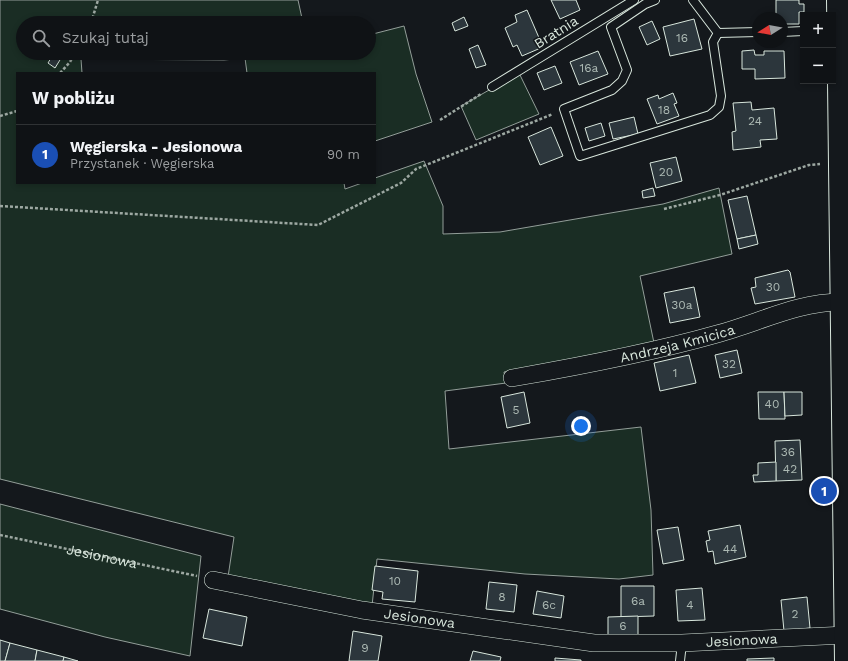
<!DOCTYPE html>
<html lang="pl">
<head>
<meta charset="utf-8">
<style>
	body { margin:0; font-family:"Work Sans",sans-serif; background:#1d2022; color:#f1f3f6 }
	.controls { position:absolute; right:12px; top:12px; display:grid; overflow:hidden; border-radius:0px; box-shadow:0 2px 6px #0003 }
	.controls button { width:36px; height:36px; display:grid; place-items:center; padding:0; border:0; border-bottom:1px solid #2f3234; background:#0f1215; color:#f1f3f6; font:20px sans-serif }
	.compass { position:absolute; left:752px; top:12px; width:36px; height:36px; border-radius:50%; background:#0f1215; box-shadow:0 2px 6px #0003; rotate:259deg }
	.you { position:absolute; left:581px; top:426px; width:14px; height:14px; margin:-10px; border:3px solid #fff; border-radius:50%; background:#1a73e8; box-shadow:0 0 0 6px #1a73e833 }
	.badge { display:grid; place-items:center; width:26px; height:26px; border-radius:50%; background:#2563eb; color:#fff; font-size:13px; font-weight:700 }
	.pin { position:absolute; translate:-50% -50%; border:2px solid #fff; box-shadow:0 1px 4px #0006 }
	.list { margin:0; padding:0; list-style:none }
	h2 { display:flex; justify-content:space-between; align-items:center; height:52px; margin:0; padding:0 16px; font-size:17px }
	h2 small { font-size:13px; font-weight:400; color:#9b9ea0 }
	.list li { display:grid; grid-template-columns:26px 1fr auto; gap:12px; align-items:center; box-sizing:border-box; height:60px; padding:0 16px; border-top:1px solid #2f3234 }
	.list b { display:block; font-size:15px; white-space:nowrap }
	.list p { margin:0; font-size:13px; white-space:nowrap; color:#9b9ea0 }
	.list em { font-size:13px; font-style:normal; color:#9b9ea0 }
	.icon { flex:none; width:22px; height:22px; fill:none; stroke:currentColor; stroke-width:2; stroke-linecap:round; stroke-linejoin:round }
	.map { position:relative; flex:none; width:848px; height:661px; overflow:hidden }
	.search { position:absolute; background:#0f1215; box-shadow:0 2px 6px #0003; left:16px; top:16px; width:360px; height:44px; display:flex; align-items:center; gap:10px; box-sizing:border-box; padding:0 14px; border-radius:22px; color:#9b9ea0; font-size:15px }
	.panel { position:absolute; background:#0f1215; box-shadow:0 2px 6px #0003; left:16px; top:72px; width:360px; height:112px; border-radius:0px }
	.map>svg:first-child { display:block }
	.green { fill:#1a2d24; stroke:#939e99 }
	.building { fill:#2c363c; stroke:#d8e6dc }
	.lines { fill:none; stroke-linecap:round; stroke-linejoin:round }
	.service-casing { stroke:#d8e6dc; stroke-width:10 }
	.minor-casing { stroke:#d8e6dc; stroke-width:18 }
	.secondary-casing { stroke:#d8e6dc; stroke-width:24 }
	.path { stroke:#9da8a2; stroke-width:2.5; stroke-dasharray:3 2; stroke-linecap:butt }
	.service { stroke:#14181c; stroke-width:8 }
	.minor { stroke:#14181c; stroke-width:17 }
	.secondary { stroke:#14181c; stroke-width:22 }
	.labels { text-anchor:middle; stroke-width:3; stroke-linejoin:round; paint-order:stroke }
	.number-label { font-size:12px; fill:#adbab4 }
	.street-label { font-size:14px; fill:#d8e6dc; stroke:#14181c }
</style>
</head>
<body>
<div class="map">
<svg width="848" height="661" viewBox="0 0 848 661">
	<rect width="100%" height="100%" fill="#14181c"/>
	<g class="green">
		<path d="M0,0H298L303,23H23V53H369V35L404,26L416,74L432,122L375,141V73H247L245,58L224,60L81,59L82,73H17V183H344L345,189L362,183H375V178L424,161L443,206V234L500,232L663,204L719,188L732,254L640,276L654,343L504,372L506,383L445,391L449,449L641,427L651,510L653,575L619,579L525,574L377,559L372,606L228,577L234,537L0,479Z"/>
		<path d="M519,73L539,114L476,140L461,106Z"/>
		<path d="M0,504L201,556L190,656L105,637L0,609Z"/>
	</g>
	<g class="building">
		<path d="M551,0H576L580,10L560,19Z"/>
		<path d="M776,0H799V4H804V12H799V24H782V18H776Z"/>
		<path d="M527,10L543,47L522,56L517,45L513,47L505,28L517,22L515,15Z"/>
		<path d="M464,17L468,26L455,31L452,23Z"/>
		<path d="M694,19L702,49L670,56L663,27Z"/>
		<path d="M652,21L660,39L647,45L639,27Z"/>
		<path d="M478,45L486,65L476,68L469,49Z"/>
		<path d="M754,50L755,55H764V51H784L785,78L755,79V69H742V51Z"/>
		<path d="M598,51L608,74L579,85L570,62Z"/>
		<path d="M54,53L63,55L55,68L48,63Z"/>
		<path d="M555,66L562,83L544,90L537,73Z"/>
		<path d="M673,93L677,103L674,104L679,116L657,124L647,99L658,95L659,99Z"/>
		<path d="M751,102L752,110L774,108L777,139L760,140L761,147L733,150L732,132L736,131L733,103Z"/>
		<path d="M634,117L638,134L613,139L609,123Z"/>
		<path d="M601,123L605,136L589,141L585,128Z"/>
		<path d="M551,127L563,156L540,165L528,137Z"/>
		<path d="M676,157L682,181L656,188L650,163Z"/>
		<path d="M653,188L655,196L643,198L642,191Z"/>
		<path d="M747,196L756,235L737,239L728,200Z"/>
		<path d="M756,235L758,244L739,249L737,239Z"/>
		<path d="M788,270L790,272L795,297L755,304L751,288L756,287L755,278Z"/>
		<path d="M694,287L700,317L670,323L664,293Z"/>
		<path d="M737,350L742,373L720,378L715,355Z"/>
		<path d="M689,355L696,383L660,391L654,363Z"/>
		<path d="M524,392L530,423L507,428L501,397Z"/>
		<path d="M758,392H784L785,419H759Z"/>
		<path d="M784,392H802V415L785,416Z"/>
		<path d="M800,440L802,480L776,481L775,441Z"/>
		<path d="M776,462V481L754,482L753,475H758V463Z"/>
		<path d="M740,525L746,557L715,564L713,551L708,552L706,541L710,540L708,531Z"/>
		<path d="M678,527L684,560L663,564L657,530Z"/>
		<path d="M375,566L418,571L415,602L382,599L383,592L372,590Z"/>
		<path d="M489,582L517,585L514,612L486,609Z"/>
		<path d="M621,586H654V616L621,617Z"/>
		<path d="M702,588L705,620L678,621L676,590Z"/>
		<path d="M537,591L564,596L561,618L533,614Z"/>
		<path d="M807,597L810,628L784,631L781,600Z"/>
		<path d="M209,609L247,617L242,646L203,638Z"/>
		<path d="M638,616V635H608V617Z"/>
		<path d="M353,631L382,636L378,661H349Z"/>
		<path d="M0,640L10,643L5,661H0Z"/>
		<path d="M10,643L37,650L35,661H5Z"/>
		<path d="M37,650L64,657L63,661H35Z"/>
		<path d="M473,651L501,657L500,661H470Z"/>
		<path d="M64,657L78,661H63Z"/>
		<path d="M555,658L581,660V661H555Z"/>
		<path d="M774,658V661H747V659Z"/>
	</g>
	<g class="lines">
		<g class="service-casing">
			<g id="service">
				<path d="M655,0L645,4L611,27L627,70L622,81L612,90L564,109L580,156L710,115L719,107L721,96L713,42L718,33"/>
				<path d="M693,0L718,33L758,32"/>
				<path d="M782,32L803,31"/>
				<path d="M492,87L634,0"/>
				<path d="M680,661L682,643"/>
			</g>
		</g>
		<g class="minor-casing">
			<g id="minor">
				<path id="s2" d="M512,378C581,366 650,353 717,334C758,323 798,302 841,302"/>
				<path id="s3" d="M213,580L362,610L594,643H682L846,635"/>
			</g>
		</g>
		<g class="secondary-casing">
			<path id="secondary" d="M838,0L846,661"/>
		</g>
		<g class="path">
			<path d="M91,23L98,0"/>
			<path d="M60,73L70,62L75,53"/>
			<path d="M0,116L17,111"/>
			<path d="M440,120L481,94"/>
			<path d="M0,206L318,225L401,183L416,169L553,114"/>
			<path d="M664,209L720,195L809,165L820,164"/>
			<path id="s1" d="M0,535L197,576"/>
		</g>
		<use href="#service" class="service"/>
		<use href="#minor" class="minor"/>
		<use href="#secondary" class="secondary"/>
	</g>
	<g class="labels">
		<g class="number-label">
			<text x="682" y="42">16</text>
			<text x="589" y="72">16a</text>
			<text x="664" y="114">18</text>
			<text x="755" y="125">24</text>
			<text x="666" y="176">20</text>
			<text x="773" y="291">30</text>
			<text x="682" y="309">30a</text>
			<text x="729" y="368">32</text>
			<text x="675" y="377">1</text>
			<text x="772" y="408">40</text>
			<text x="516" y="414">5</text>
			<text x="788" y="456">36</text>
			<text x="790" y="473">42</text>
			<text x="730" y="553">44</text>
			<text x="395" y="585">10</text>
			<text x="502" y="601">8</text>
			<text x="638" y="605">6a</text>
			<text x="549" y="609">6c</text>
			<text x="690" y="609">4</text>
			<text x="795" y="618">2</text>
			<text x="623" y="630">6</text>
			<text x="365" y="652">9</text>
		</g>
		<g class="street-label">
			<text transform="translate(556 32) rotate(-32)" y="5">Bratnia</text>
			<text dy="5" stroke="none"><textPath href="#s2" startOffset="169">Andrzeja Kmicica</textPath></text>
			<text dy="5" stroke="none"><textPath href="#s1" startOffset="104">Jesionowa</textPath></text>
			<text dy="5" stroke="none"><textPath href="#s3" startOffset="210">Jesionowa</textPath></text>
			<text dy="5" stroke="none"><textPath href="#s3" startOffset="534">Jesionowa</textPath></text>
		</g>
	</g>
</svg>
<div class="controls">
<button>+</button>
<button>−</button>
</div>
<svg class="compass" viewBox="-18 -18 36 36"><path d="M0-13l5 13h-10z" fill="#e53935"/><path d="M0 13l5-13h-10z" fill="#9b9ea0"/></svg>
<div class="you"></div>
<div class="pin badge" style="left:824px;top:491px;background:#1a4fb4">1</div>
<div class="search"><svg class="icon" aria-label="search" viewBox="0 0 24 24"><circle cx="10" cy="10" r="6"/><path d="M15 15l6 6"/></svg>Szukaj tutaj</div>
<section class="panel">
<h2>W pobliżu<small></small></h2>
<ul class="list">
<li><span class="badge" style="background:#1a4fb4">1</span><div><b>Węgierska - Jesionowa</b><p>Przystanek · Węgierska</p></div><em>90 m</em></li>
</ul>
</section>
</div>
</body>
</html>
